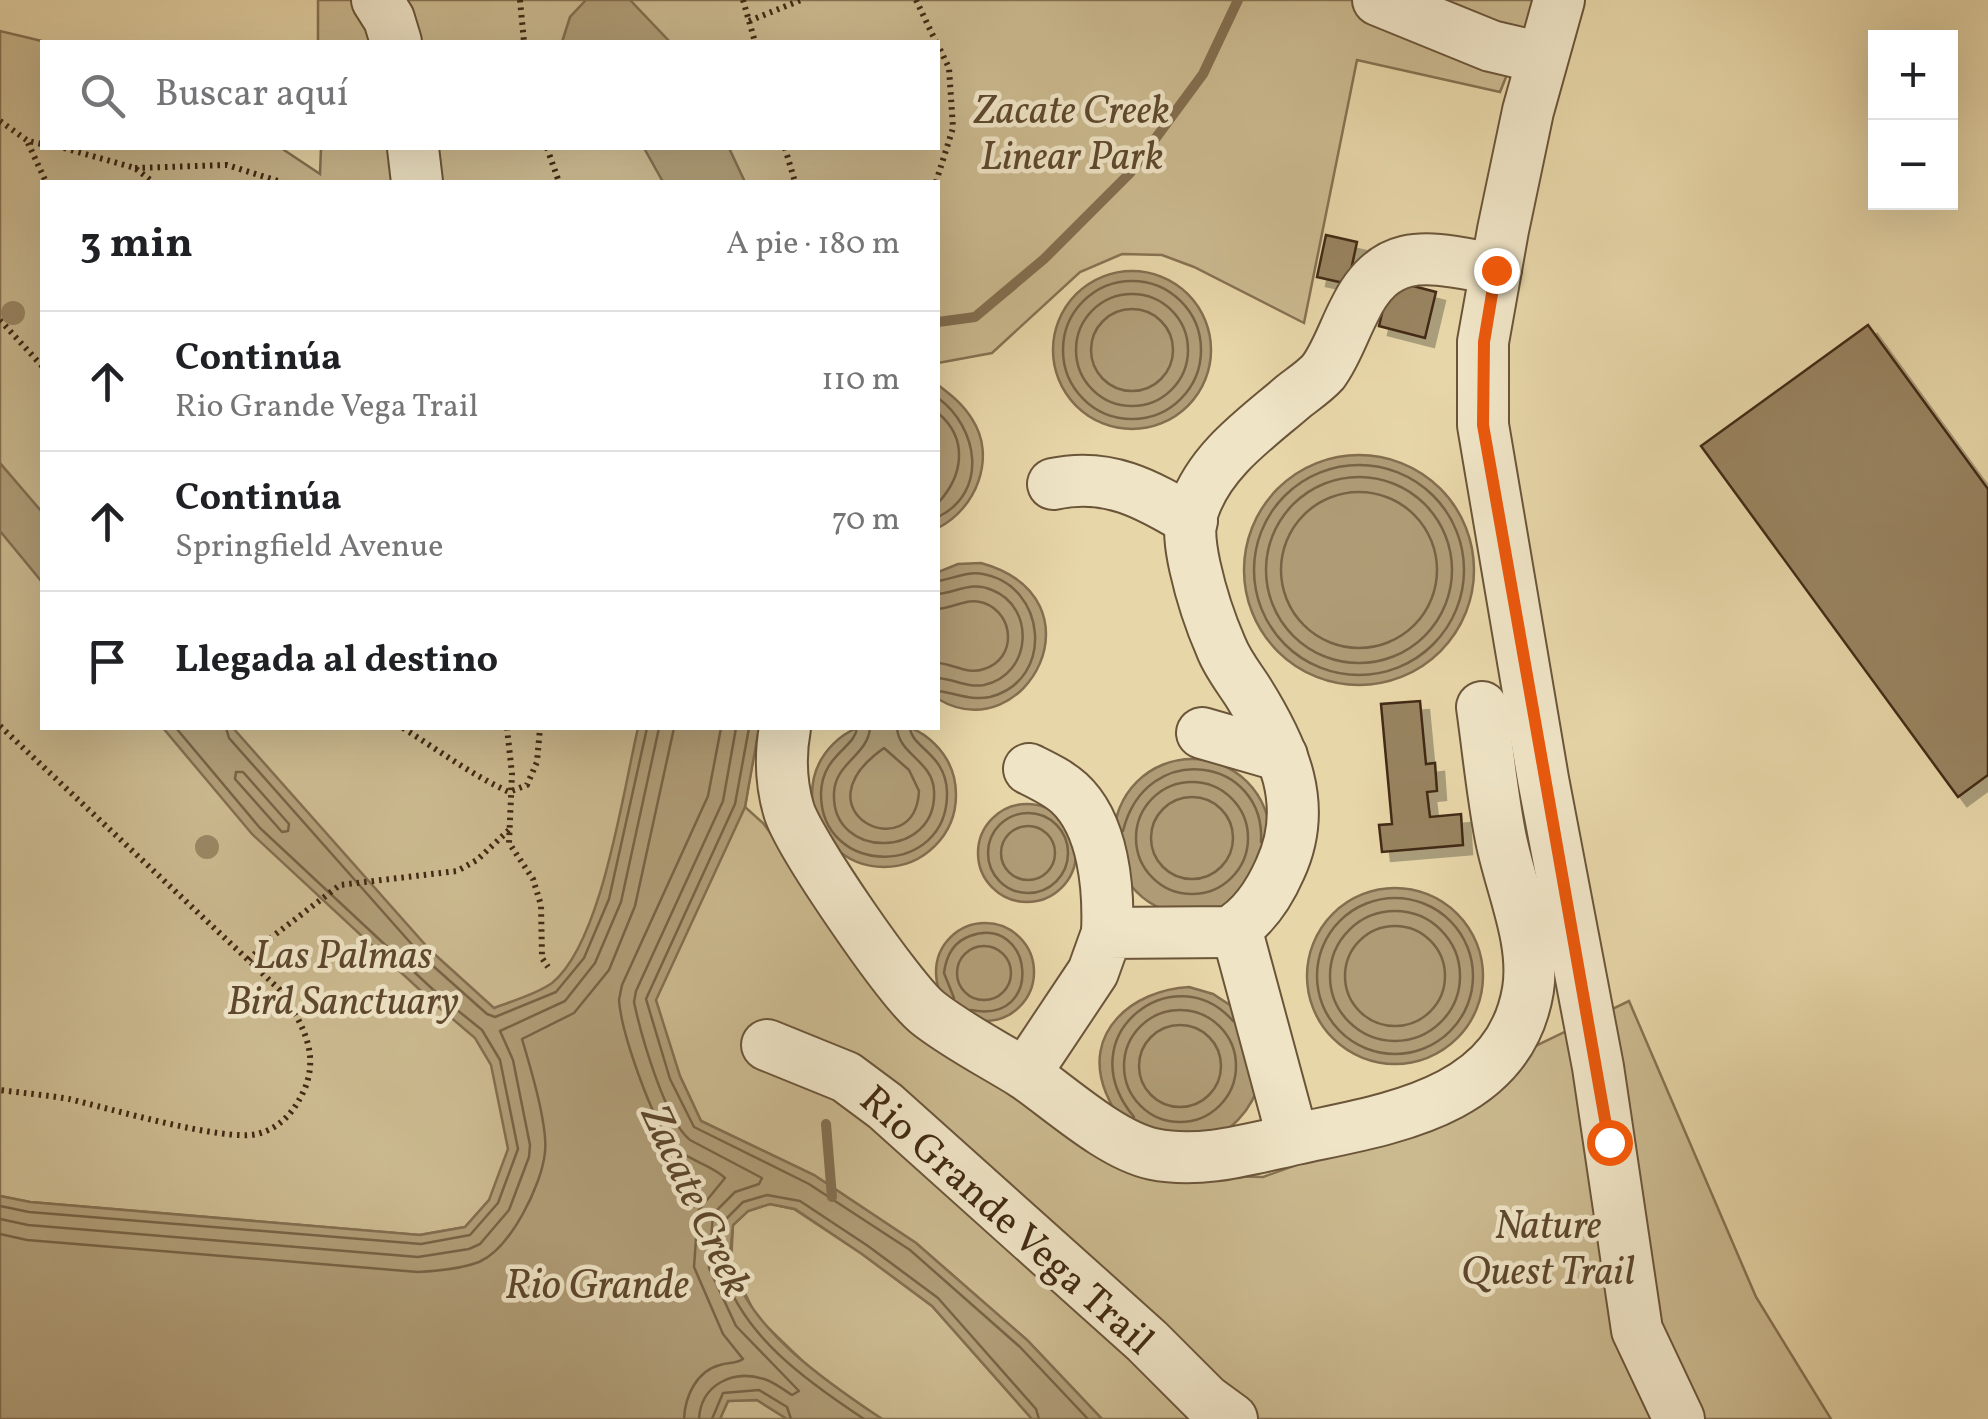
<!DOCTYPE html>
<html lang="es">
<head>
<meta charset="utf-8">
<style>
	body { margin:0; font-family:Vollkorn,serif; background:#f6f6f6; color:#202124 }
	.controls { position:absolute; right:30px; top:30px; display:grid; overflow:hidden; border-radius:0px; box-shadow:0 10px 40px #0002 }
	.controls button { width:90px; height:90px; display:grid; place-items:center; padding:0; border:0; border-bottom:2px solid #e0e0e0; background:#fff; color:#202124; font:50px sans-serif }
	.stop { position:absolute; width:30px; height:30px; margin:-22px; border:8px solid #ea580c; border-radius:50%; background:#fff }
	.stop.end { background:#ea580c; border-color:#fff; box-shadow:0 2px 10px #0008 }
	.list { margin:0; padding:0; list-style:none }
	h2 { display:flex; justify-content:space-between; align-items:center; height:130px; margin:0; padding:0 40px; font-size:42px }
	h2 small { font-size:32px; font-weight:400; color:#757577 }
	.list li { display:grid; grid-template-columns:65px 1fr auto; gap:30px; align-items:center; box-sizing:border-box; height:140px; padding:0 40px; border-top:2px solid #e0e0e0 }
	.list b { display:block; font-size:38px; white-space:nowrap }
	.list p { margin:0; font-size:32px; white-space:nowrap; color:#757577 }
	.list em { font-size:32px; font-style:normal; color:#757577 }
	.icon { flex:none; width:55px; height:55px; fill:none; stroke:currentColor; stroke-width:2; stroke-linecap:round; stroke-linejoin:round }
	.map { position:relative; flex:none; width:1988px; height:1419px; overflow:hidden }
	.search { position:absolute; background:#fff; box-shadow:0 10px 40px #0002; left:40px; top:40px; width:900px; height:110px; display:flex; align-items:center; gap:25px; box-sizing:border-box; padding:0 35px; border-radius:0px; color:#757577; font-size:38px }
	.panel { position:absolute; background:#fff; box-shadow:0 10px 40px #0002; left:40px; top:180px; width:900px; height:550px; border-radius:0px }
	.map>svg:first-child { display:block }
	.green { fill:#cbb98f; stroke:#867252; stroke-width:2.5 }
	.water { fill:#af9c76; stroke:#836e4f; stroke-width:2.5 }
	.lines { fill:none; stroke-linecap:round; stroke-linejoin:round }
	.shore { stroke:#786345; stroke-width:2.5 }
	.stream { stroke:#836e4f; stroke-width:10 }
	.building { fill:#988361; stroke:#422a14; stroke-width:2.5; filter:url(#shadow) }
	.minor-casing { stroke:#6b5539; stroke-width:54 }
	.path { stroke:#422a14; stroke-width:6; stroke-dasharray:2.5 5; stroke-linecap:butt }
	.minor { stroke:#efe4c6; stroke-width:50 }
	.tree { fill:#9b8764 }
	.route { stroke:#ea580c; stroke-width:12 }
	.labels { text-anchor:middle; stroke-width:9; stroke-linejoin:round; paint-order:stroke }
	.park-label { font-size:40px; font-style:italic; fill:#5d472d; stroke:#efe4c6 }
	.street-label { font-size:40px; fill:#422a14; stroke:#efe4c6 }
	.water-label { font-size:42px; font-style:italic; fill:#5d462c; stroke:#efe4c6 }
</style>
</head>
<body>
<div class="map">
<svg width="1988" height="1419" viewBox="0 0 1988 1419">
	<defs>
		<filter id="shadow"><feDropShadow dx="9" dy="9" stdDeviation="0" flood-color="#0004"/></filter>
	</defs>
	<rect width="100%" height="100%" fill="#e7d6a8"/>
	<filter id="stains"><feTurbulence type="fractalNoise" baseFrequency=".002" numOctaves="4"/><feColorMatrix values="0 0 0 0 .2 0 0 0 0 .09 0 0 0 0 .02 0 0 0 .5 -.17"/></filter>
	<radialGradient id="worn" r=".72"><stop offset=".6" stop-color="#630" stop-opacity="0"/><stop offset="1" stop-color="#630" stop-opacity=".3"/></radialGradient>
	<g class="green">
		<path d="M318,0H1537L1500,92L1357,60L1304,323L1194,267L1162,255L1122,254L1080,272L992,353L938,363V182H42V728H758L745,807L763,823L903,1012L1135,1174L1263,1177L1437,1115L1529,1049L1629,1001L1756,1297L1831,1419H1102L1027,1340L916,1243L814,1175L701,1121L680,1076L489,1200L465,1227L419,1235L30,1202L0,1196V31L46,42H42V148H281L320,174L321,148H938V42H318Z"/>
		<path d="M770,1204L794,1209L862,1254L932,1306L1032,1419H882L822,1380L756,1316L731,1264L733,1225L748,1211Z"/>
		<path d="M757,1400L787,1419H720L728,1401Z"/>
	</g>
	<g class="water">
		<path d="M586,0H630L670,42H562L570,17Z"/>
		<path d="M644,148H729L745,182H663Z"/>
		<circle cx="1132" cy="350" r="79"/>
		<path d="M938,385C951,395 963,404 972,419C997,457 976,509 938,528Z"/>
		<circle cx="1359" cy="570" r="115"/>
		<path d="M0,463L42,512V582L0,531Z"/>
		<path d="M981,563C1107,598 1026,751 938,699V572L958,564Z"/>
		<circle cx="884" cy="795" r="72"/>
		<path d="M163,728H233L430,950L494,1008C512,1001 537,994 552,983C602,943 623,791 638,728H759L745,807L656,1000L680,1076L701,1121L814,1175L916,1243L1027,1340L1102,1419H1032L932,1306L862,1254L795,1209L770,1204L748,1211L733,1225C732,1237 729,1253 732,1264C746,1328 831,1385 882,1419H787L757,1400L728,1401L720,1419H0V1196L30,1202L420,1235L465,1227L489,1200L508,1149L491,1065L475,1038L435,1004L252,834Z"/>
		<circle cx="1192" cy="837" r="78"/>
		<circle cx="1027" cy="853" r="49"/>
		<circle cx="1395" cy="976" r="88"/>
		<circle cx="985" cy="972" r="49"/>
		<path d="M1189,987L1213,994L1236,1009C1242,1029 1257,1063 1257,1083C1258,1104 1224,1140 1203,1142C1194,1143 1135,1130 1127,1125C1117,1119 1111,1104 1106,1093C1081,1032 1133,990 1189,987Z"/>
	</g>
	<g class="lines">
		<g class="shore">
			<circle cx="1132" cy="350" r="69"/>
			<circle cx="1132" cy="350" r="56"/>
			<circle cx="1132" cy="350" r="41"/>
			<path d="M938,398C978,427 989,492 938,517"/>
			<path d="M938,413C969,439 963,476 938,503"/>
			<circle cx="1359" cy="570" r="105"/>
			<circle cx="1359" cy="570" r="93"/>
			<circle cx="1359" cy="570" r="78"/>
			<path d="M938,581C953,579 966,571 983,574C1046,585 1056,680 990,697C971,701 956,693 938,691"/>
			<path d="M938,594C957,592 972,581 992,590C1036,607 1032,675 984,685C967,688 954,679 938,678"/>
			<path d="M938,609C954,608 968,597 984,603C1015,614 1017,659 984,669C968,675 953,664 938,663"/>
			<path d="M226,728L229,738L423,957L487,1014L495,1017L556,992L584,958L609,899L647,728"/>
			<path d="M749,728L735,804L646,999L670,1079L694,1127L809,1184L910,1250L1020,1347L1088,1419"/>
			<path d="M857,728C855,748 822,755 821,793C820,878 949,878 947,792C946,754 912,748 910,728"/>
			<path d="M870,728C868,755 835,763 834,793C831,861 938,859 934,791C933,761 899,755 897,728"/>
			<path d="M884,748L909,770L919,791C915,869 793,812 884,748Z"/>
			<path d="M236,772H243L289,824L288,831L282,832L235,779Z"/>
			<circle cx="1192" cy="838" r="56"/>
			<circle cx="1192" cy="838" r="41"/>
			<circle cx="1028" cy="853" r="40"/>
			<circle cx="1028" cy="853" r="27"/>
			<path d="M1123,831C1146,738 1266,757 1261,842"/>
			<circle cx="1395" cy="976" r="78"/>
			<circle cx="1395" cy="976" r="65"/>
			<circle cx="1395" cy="976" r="50"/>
			<circle cx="984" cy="973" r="27"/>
			<path d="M954,998L944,973C946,957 953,942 970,936C1033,913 1046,1025 971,1010"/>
			<circle cx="1180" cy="1066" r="56"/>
			<circle cx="1180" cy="1066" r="41"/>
			<path d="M1134,1117C1066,1035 1175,954 1233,1021"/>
			<path d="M0,1206L29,1212L421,1244L470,1235L498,1203L518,1149L500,1060L482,1030L441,997L260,828L176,728"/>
			<path d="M0,1219L28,1225L418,1257L469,1249L480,1244L509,1210L529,1157L530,1145L513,1060L500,1031L565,1001L595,963L621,902L659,728"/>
			<path d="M0,1234L27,1240L418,1272C437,1271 461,1269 479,1262C510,1249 542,1185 545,1152C548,1125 530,1066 522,1039L574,1013L609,970L635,906L674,728"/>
			<path d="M684,1419C685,1397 696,1371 720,1365C729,1362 736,1364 743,1359L723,1334L694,1267L698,1211L725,1178C711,1164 687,1161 673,1145C652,1122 621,1031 619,1000L622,985L708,796L721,728"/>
			<path d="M699,1419C701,1385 732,1369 764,1379C774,1382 784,1390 792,1395L799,1391L736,1326L709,1268L713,1214L735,1192L759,1184L762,1178L690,1140C665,1120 641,1035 634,1002L636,991L723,801L736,728"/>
			<path d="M712,1419L723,1393L759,1390L787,1407L791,1419"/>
			<path d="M864,1419C808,1382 742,1336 722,1268C719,1255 722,1235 724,1221L743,1202L767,1195L800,1201L868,1246L938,1298L1036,1409L1039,1419"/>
		</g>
		<g class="stream">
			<path d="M938,322L975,317L1044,259L1130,173L1203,74L1238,0"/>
			<path d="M826,1124L832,1197"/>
		</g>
	</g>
	<g class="building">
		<path d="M1326,235L1357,242L1348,284L1317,277Z"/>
		<path d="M1390,280L1436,292L1425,338L1379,326Z"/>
		<path d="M1868,325L1988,489V775L1958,797L1701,446Z"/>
		<path d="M1420,701L1426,764L1435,763L1437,791L1427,792L1430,817L1461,814L1463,845L1382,852L1379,825L1392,824L1381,704Z"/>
	</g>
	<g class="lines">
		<g class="minor-casing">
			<g id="minor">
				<path d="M377,0L389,19L396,42"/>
				<path d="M1378,0L1491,46L1542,58"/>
				<path d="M1559,0L1528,111L1503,230L1483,342V425L1543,779L1598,1067L1637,1330L1679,1419"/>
				<path d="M413,148L417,182"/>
				<path d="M1053,484C1108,472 1147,494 1192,521"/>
				<path d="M1482,707C1488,749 1492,792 1500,834C1509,884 1536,939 1528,990C1509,1104 1387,1119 1296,1139C1250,1149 1201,1164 1153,1154C1111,1145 1061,1099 1025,1074L1093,972L1107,933L1229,932C1252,919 1269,894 1280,869C1310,805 1283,748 1248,692C1239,678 1227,663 1221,647C1210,622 1201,594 1195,567C1191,549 1187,526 1194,508C1211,459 1257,428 1294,396C1303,389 1315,381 1323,372C1336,355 1344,330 1354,311C1387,241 1434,259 1496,269"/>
				<path d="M785,728C780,755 781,784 789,811C800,845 900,991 928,1013C957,1036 993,1054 1025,1074"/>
				<path d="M1202,733L1282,756"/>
				<path d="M1029,769C1043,776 1058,783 1069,793C1104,825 1109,889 1107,933"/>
				<path d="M1236,928L1293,1139"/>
				<path d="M767,1045L846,1077L885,1106L1147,1341L1206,1400L1232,1419"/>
			</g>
		</g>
		<g class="path">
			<path d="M520,0L524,42"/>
			<path d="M743,0L755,42"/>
			<path d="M916,0L936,42"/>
			<path d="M749,21L801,0"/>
			<path d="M0,121L28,141L42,144"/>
			<path d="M28,143L46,182"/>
			<path d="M64,148L135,168L153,182"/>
			<path d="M547,148L559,182"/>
			<path d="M785,148L795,182"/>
			<path d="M135,168L227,165L281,182"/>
			<path d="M936,182L953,128L949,68L938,45"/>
			<path d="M0,320L42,366"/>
			<path d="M0,726L280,990C300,1020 320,1051 305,1088C295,1111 281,1128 257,1134C224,1142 108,1108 69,1099C46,1095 23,1093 0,1090"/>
			<path d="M403,728C438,750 472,775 509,792L527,785L537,762L540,728"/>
			<path d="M507,728L512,774L509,843L533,879L541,905L542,958L548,967"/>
			<path d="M249,960L268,940L340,885L457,871L477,860L509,830"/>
		</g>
		<use href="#minor" class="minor"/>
	</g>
	<g class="tree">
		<circle cx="13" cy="313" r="12"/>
		<circle cx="207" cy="847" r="12"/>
	</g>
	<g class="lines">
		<path class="route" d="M1496,270L1484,342L1483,425L1609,1142"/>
	</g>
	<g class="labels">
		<g class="park-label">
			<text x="1072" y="123">Zacate Creek<tspan x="1072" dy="46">Linear Park</tspan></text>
			<text x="343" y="968">Las Palmas<tspan x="343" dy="46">Bird Sanctuary</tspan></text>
			<text x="1548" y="1238">Nature<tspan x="1548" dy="46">Quest Trail</tspan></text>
		</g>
		<g class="street-label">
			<text transform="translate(1008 1219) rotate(42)" y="14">Rio Grande Vega Trail</text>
		</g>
		<g class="water-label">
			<text transform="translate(698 1200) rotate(65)" y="15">Zacate Creek</text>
			<text x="597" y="1298">Rio Grande</text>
		</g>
	</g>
	<rect width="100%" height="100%" filter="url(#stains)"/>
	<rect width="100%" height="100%" fill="url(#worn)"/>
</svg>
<div class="controls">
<button>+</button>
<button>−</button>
</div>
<div class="stop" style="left:1609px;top:1142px"></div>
<div class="stop end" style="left:1496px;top:270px"></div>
<div class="search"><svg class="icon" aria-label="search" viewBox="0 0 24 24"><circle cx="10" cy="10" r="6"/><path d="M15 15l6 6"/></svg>Buscar aquí</div>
<section class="panel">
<h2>3 min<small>A pie · 180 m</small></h2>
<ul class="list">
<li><svg class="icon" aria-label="ahead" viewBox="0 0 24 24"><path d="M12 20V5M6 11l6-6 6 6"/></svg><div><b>Continúa</b><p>Rio Grande Vega Trail</p></div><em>110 m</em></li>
<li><svg class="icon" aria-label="ahead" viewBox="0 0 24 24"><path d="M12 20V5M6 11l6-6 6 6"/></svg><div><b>Continúa</b><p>Springfield Avenue</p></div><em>70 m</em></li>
<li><svg class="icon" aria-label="arrive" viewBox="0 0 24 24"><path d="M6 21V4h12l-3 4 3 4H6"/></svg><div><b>Llegada al destino</b></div></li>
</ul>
</section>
</div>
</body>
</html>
